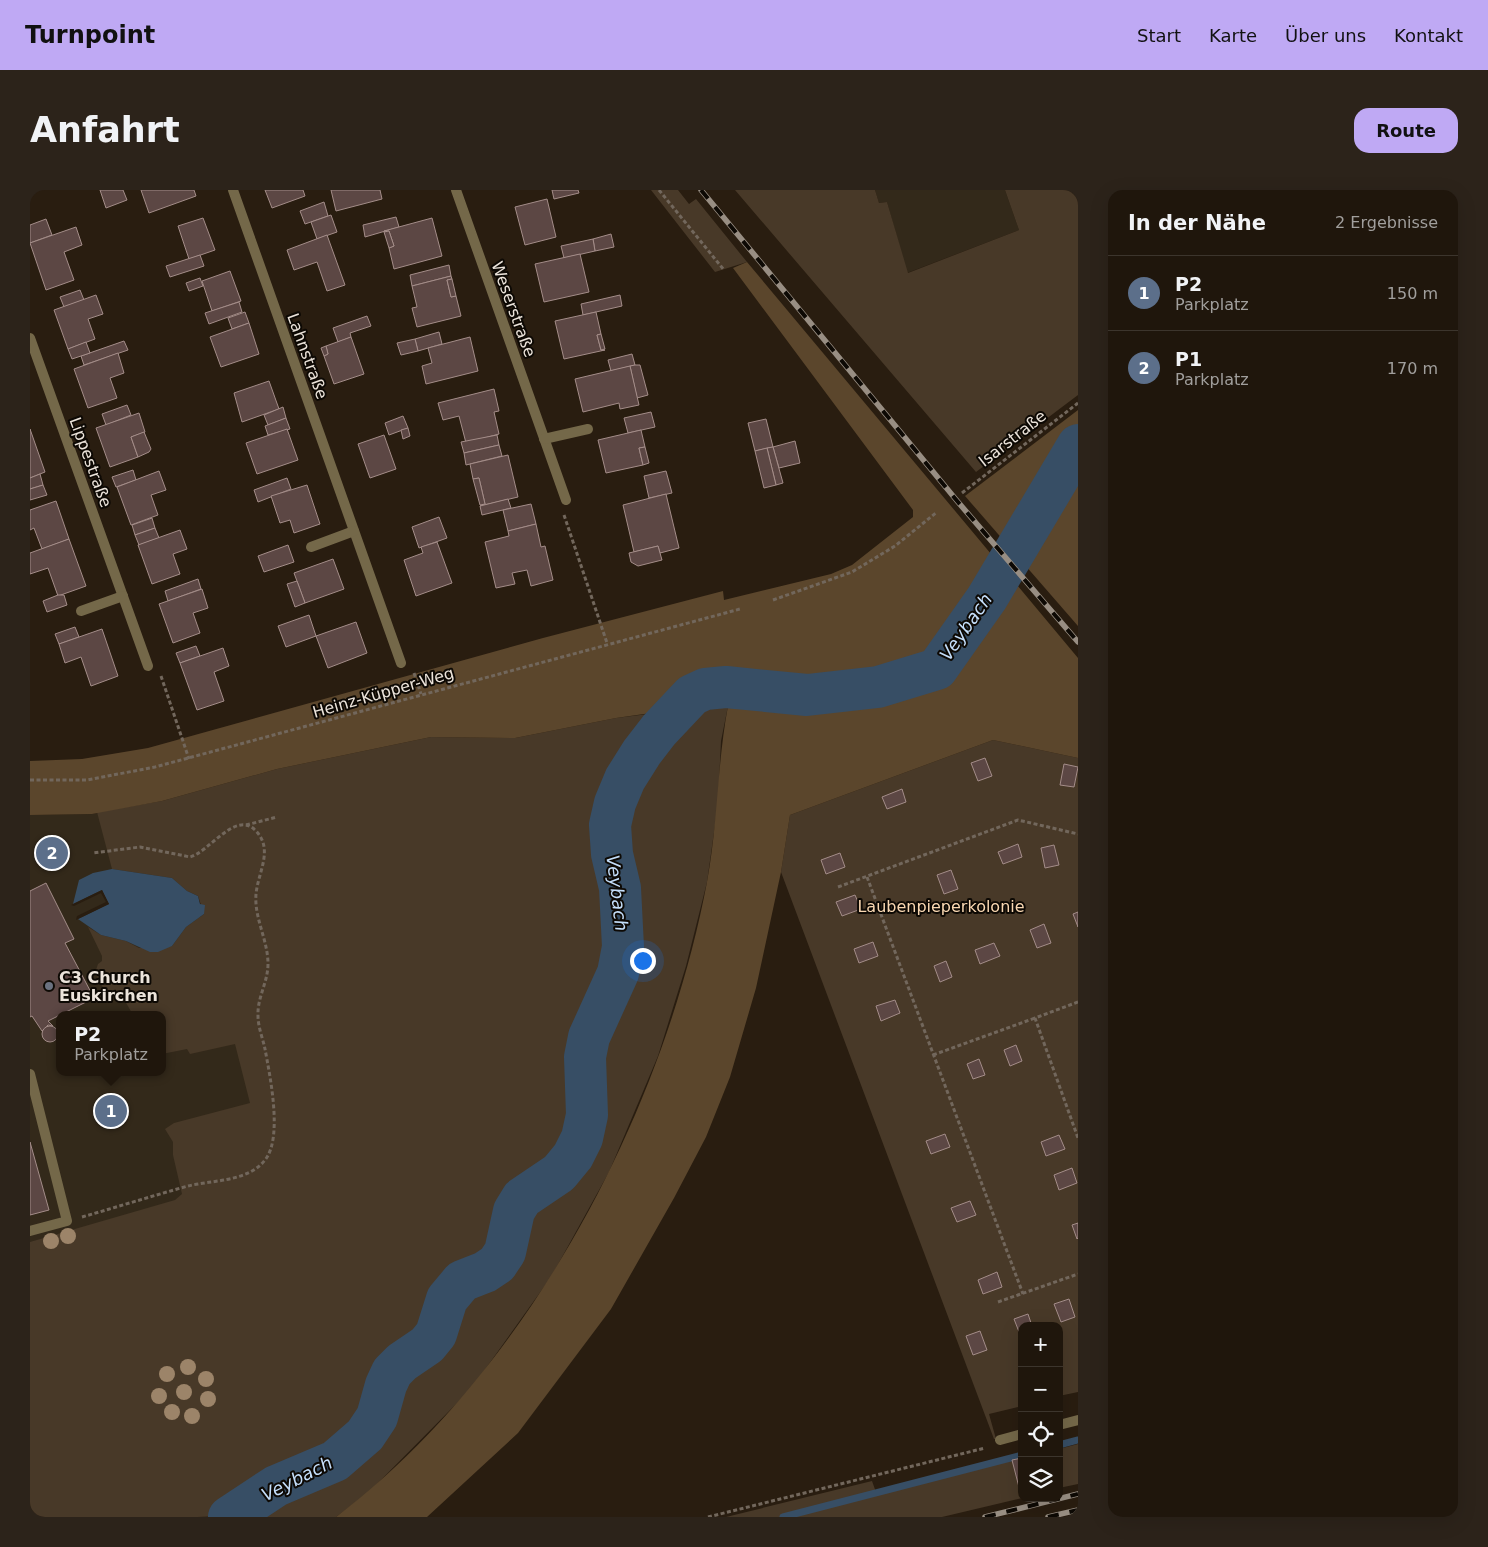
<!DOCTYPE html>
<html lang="de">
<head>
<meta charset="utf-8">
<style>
	body { margin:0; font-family:"DejaVu Sans",sans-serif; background:#2c231a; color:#f1f3f6 }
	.controls { position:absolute; right:15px; bottom:15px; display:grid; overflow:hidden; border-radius:10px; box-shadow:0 5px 20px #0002 }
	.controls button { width:45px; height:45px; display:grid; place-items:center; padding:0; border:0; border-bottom:1px solid #3c352d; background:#1f160c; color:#f1f3f6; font:25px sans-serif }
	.you { position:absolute; left:612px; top:770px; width:18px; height:18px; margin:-12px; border:4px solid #fff; border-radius:50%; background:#1a73e8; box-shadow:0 0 0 8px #1a73e833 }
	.badge { display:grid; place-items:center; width:32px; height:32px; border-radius:50%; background:#bfa9f4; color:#fff; font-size:16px; font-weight:700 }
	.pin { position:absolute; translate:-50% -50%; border:2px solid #fff; box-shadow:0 1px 5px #0006 }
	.popup { position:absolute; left:26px; top:821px; width:110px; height:65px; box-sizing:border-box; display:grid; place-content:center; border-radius:10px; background:#1f160c; filter:drop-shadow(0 1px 4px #0005); font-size:16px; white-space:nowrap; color:#a19f9d }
	.popup b { font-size:19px; color:#f1f3f6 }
	.popup::after { content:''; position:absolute; left:50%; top:100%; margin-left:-10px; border:10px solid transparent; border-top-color:#1f160c }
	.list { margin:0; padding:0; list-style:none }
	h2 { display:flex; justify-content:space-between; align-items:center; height:65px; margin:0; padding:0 20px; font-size:21px }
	h2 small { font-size:16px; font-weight:400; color:#a19f9d }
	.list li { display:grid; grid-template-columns:32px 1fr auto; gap:15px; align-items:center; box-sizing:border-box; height:75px; padding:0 20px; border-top:1px solid #3c352d }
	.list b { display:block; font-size:19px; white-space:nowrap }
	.list p { margin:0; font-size:16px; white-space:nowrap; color:#a19f9d }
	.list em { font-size:16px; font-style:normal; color:#a19f9d }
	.icon { flex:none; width:28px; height:28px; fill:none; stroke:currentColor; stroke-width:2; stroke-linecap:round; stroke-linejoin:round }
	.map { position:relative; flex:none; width:1048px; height:1327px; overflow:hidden; border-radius:15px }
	header { display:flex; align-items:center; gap:30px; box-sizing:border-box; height:70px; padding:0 25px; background:#bfa9f4; color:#111 }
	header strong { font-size:24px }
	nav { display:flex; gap:28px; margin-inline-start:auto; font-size:18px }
	.intro { display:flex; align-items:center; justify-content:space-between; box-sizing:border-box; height:120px; padding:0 30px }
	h1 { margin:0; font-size:35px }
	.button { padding:12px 22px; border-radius:15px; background:#bfa9f4; color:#111; font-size:18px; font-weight:700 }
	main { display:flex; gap:30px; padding:0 30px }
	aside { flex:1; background:#1f160c; border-radius:15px; box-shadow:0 5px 20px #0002 }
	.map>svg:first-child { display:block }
	.commercial { fill:#33291a; fill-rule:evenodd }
	.green { fill:#483928 }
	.forest { fill:#5b462c }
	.water { fill:#374e65 }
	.pier { fill:#291d10 }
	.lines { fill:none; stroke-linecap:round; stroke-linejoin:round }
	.stream { stroke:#374e65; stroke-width:7 }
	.river { stroke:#374e65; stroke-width:42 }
	.building { fill:#5c4744; stroke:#a48d89 }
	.path { stroke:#72675c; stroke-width:3; stroke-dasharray:4 2.5; stroke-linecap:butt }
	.service { stroke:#746849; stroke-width:10 }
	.minor { stroke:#746849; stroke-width:10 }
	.rail-casing { stroke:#988e83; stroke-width:5.5 }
	.rail { stroke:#0d0904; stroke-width:4; stroke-dasharray:11; stroke-linecap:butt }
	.tree { fill:#9c8469 }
	.worship-dot { fill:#6b7280; stroke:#0d0904; stroke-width:2 }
	.labels { text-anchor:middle; stroke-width:4; stroke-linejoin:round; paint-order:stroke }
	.street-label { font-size:16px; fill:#ece4db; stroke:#0d0904 }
	.park-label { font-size:16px; fill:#fad8b2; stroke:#0d0904 }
	.poi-label { font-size:16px; font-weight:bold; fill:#ece4db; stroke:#0d0904; text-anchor:start }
	.water-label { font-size:18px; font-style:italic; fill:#c4defa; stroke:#0d0904 }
</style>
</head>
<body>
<header>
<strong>Turnpoint</strong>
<nav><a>Start</a><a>Karte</a><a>Über uns</a><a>Kontakt</a></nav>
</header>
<div class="intro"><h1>Anfahrt</h1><a class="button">Route</a></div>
<main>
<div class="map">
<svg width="1048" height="1327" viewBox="0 0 1048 1327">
	<rect width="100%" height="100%" fill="#291d10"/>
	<g class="commercial">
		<path d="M845,0H975L989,40L877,83L857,12L849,13Z"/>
		<path d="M132,611L269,1026L0,1069V625L62,624ZM30,825H132V882H30Z"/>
	</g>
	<g class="green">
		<path d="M621,0H648L659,14L666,9L717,72L685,82Z"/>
		<path d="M705,0H845L849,13L857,12L878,83L989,40L975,0H1048V205L946,282Z"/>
		<path d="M698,516L691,551L688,614L677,692L656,776L628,866L579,982L521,1087L441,1199L338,1303L306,1327H209L261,1295L308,1277L337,1254L354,1225L364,1189L371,1179L399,1159L409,1148L414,1141L426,1107L435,1097L471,1079L484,1059L488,1035L498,1016L507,1008L532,995L541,986L559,958L569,919L567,860L571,843L593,805L604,762L606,730L603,711L589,654L590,634L595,613L610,582L663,517Z"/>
		<path d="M634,522C607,550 586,580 576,618C574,625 571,634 571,641C572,686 589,718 581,766C575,802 550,830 546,867C544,892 554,918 543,943C529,978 501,981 482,1007C470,1024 477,1048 466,1064C455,1080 431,1076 416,1095C406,1109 410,1126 401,1140C390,1157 369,1162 357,1179C350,1190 351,1202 347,1213C345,1223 339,1232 333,1240C313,1267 275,1275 247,1291C231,1300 207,1320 191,1326C178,1327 157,1327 143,1327C96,1327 48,1327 0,1327V1052L145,1010L152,1004L143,965V952L135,939L144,933L220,913L205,854L160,864L157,859L132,864V825H103L95,811L76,803L65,783L68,774L72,771V766L58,737L71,745L96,751L109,758L142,756L156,737L174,724L168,706L157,701L142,688L82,679L67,622L132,611L247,579L401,547L485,548L586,528Z"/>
		<path d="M963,550L1048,568V1202L1029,1206V1136H992V1216L959,1224L966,1249H964L751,682L760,625Z"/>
		<path d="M1048,1254V1294L1029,1298V1259Z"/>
		<path d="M992,1268V1308L912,1327H696L842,1291L847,1305Z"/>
	</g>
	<g class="forest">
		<path d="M717,72L1048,468V568L963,550L760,625L751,682L726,798L700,887L676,947L644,1008L581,1119L488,1243L397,1327H306C497,1182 633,925 677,692C688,633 687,574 698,516L663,517L586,528L485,548L401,547L247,579L132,611L62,624L0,625V571L52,569L118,558L513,448L693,401L694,410L801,384L822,375L883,327V320L703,78Z"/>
		<path d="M1048,220V436L935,306Z"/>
	</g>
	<path class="water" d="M82,679L142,688L157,701L168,706L170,714L175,715L174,724L156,737L142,756L128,762H120L96,751L71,745L48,729L79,714L72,700L43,714L49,690L63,683Z"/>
	<path class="pier" d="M72,700L79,714L46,730L47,726L76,712L71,703L44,716L41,715Z"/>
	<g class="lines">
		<g class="stream">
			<path d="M1029,1255L1048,1250"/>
			<path d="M753,1327L992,1265"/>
		</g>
		<path class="river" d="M199,1327L246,1296L305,1271L335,1245L347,1227L356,1195L362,1182L372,1172L397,1155L406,1144L417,1109L432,1091L455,1082L467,1074L475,1062L484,1021L492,1008L529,983L543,966L552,948L557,925L555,867L559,847L588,783L593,757L590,698L582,664L580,635L585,613L595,589L612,562L629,540L662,505L675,499L696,497L777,505L848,497L907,479L957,408L1048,255"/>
	</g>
	<g class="building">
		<path d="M70,0H93L97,10L76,18Z"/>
		<path d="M111,0H164L166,6L119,23Z"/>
		<path d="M235,0H273L275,6L242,18Z"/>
		<path d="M301,0H350L352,9L306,21Z"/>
		<path d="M522,0H548L549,3L524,9Z"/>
		<path d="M517,9L526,47L495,55L485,17Z"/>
		<path d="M294,12L298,26L275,34L270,21Z"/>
		<path d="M301,25L307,42L287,49L281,32Z"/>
		<path d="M366,27L369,37L335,47L333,35Z"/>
		<path d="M173,28L185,60L159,69L148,36Z"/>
		<path d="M402,28L412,66L364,79L359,58L364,56L359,41H354Z"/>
		<path d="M16,29L22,45L0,53V35Z"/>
		<path d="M46,37L52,55L34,62L44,90L16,100L0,53Z"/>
		<path d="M359,41L364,56L359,58L354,42Z"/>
		<path d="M581,44L584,57L565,61L563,49Z"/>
		<path d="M297,45L315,95L297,101L287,72L264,80L257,60Z"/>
		<path d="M563,49L565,61L534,68L531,56Z"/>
		<path d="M550,64L559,102L514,112L505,74Z"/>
		<path d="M170,65L174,76L140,87L136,76Z"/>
		<path d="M419,75L421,86L382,96L380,85Z"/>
		<path d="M200,81L211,111L182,121L172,91Z"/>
		<path d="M421,86L422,89L417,90L421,107L426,106L431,126L387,137L382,118L387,117L382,96Z"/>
		<path d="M170,88L173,96L159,101L156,93Z"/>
		<path d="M422,89L426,106L421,107L417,90Z"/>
		<path d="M50,100L54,110L34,117L30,107Z"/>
		<path d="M66,105L73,124L58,129L65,149L38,159L24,120Z"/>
		<path d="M590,105L592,116L553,125L551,114Z"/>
		<path d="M209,112L212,122L179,134L175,123Z"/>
		<path d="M215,122L219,133L202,139L198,128Z"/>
		<path d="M566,122L571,144L567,145L571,160H575L534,169L525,131Z"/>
		<path d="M337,126L341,136L320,143L321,147L308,152L303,138Z"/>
		<path d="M219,133L229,164L191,177L180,147Z"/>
		<path d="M409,142L412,154L388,161L385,149Z"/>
		<path d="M571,144L575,159L571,160L567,145Z"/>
		<path d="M321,147L334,184L304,194L294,166L298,164L296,156Z"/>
		<path d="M440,147L448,181L396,194L392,176L402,173L398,158Z"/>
		<path d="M385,149L388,161L371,165L367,153Z"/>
		<path d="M94,151L98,160L54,175L51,166Z"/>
		<path d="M56,152L60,163L42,169L38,159Z"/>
		<path d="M296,156L298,164L294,166L291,158Z"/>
		<path d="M88,163L94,183L80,188L87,208L58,218L44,179Z"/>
		<path d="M602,164L605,175L581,181L578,170Z"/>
		<path d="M605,175H610L618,205L607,208L600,176Z"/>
		<path d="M600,176L609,215L590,219L589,213L553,222L545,189Z"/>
		<path d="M239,191L249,219L212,232L204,203Z"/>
		<path d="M464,199L469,221L464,222L469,244L436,253L429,226L413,230L408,213Z"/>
		<path d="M97,215L101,225L76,235L72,224Z"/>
		<path d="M253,217L256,228L238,235L234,225Z"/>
		<path d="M621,222L625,237L598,243L594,228Z"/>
		<path d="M109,223L115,242L101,247L108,267L80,277L66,238Z"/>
		<path d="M373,226L378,238L359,245L355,233Z"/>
		<path d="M256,228L260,239L238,245L235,236Z"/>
		<path d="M736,229L743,257L725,261L718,233Z"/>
		<path d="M378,238L380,246L373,249L371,240Z"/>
		<path d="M0,239L15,282L0,288Z"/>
		<path d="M257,239L268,270L227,284L216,253Z"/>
		<path d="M611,240L615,257L609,258L613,275L576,283L568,250Z"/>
		<path d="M114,242L121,259L119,262L108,267L101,247Z"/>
		<path d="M354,245L366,279L340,288L328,254Z"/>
		<path d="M467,245L469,255L434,263L431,252Z"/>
		<path d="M765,251L770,273L749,278L743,257Z"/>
		<path d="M469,255L472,266L436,275L434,263Z"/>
		<path d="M615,257L619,273L613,275L609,258Z"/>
		<path d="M743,257L753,293L746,295L737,258Z"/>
		<path d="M737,258L746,295L734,298L725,261Z"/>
		<path d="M478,265L488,307L450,316L455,314L449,288L443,289L440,274Z"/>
		<path d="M103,280L106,290L86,297L82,287Z"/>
		<path d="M129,281L136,300L121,305L128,325L101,335L87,297Z"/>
		<path d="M636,281L642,303L619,308L614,286Z"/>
		<path d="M10,284L13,295L0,299V288Z"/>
		<path d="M257,288L261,299L228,312L224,300Z"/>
		<path d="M449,288L455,314L450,315L443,289Z"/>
		<path d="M13,295L17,305L0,310V299Z"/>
		<path d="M277,295L290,334L264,343L260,330L250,333L241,306Z"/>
		<path d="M636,304L649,358L630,363L628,356L604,362L593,315Z"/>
		<path d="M478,309L481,318L452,325L450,316Z"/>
		<path d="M26,311L39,349L12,359L4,338L0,340V320Z"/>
		<path d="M501,314L506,334L478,341L473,320Z"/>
		<path d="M409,327L417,348L389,358L382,337Z"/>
		<path d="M122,328L125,338L105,345L102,335Z"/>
		<path d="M506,334L511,357L515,356L523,390L501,396L497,380L482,383L485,394L466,398L455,352L479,346L478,341Z"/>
		<path d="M125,338L129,348L109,355L105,345Z"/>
		<path d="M150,340L157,359L143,364L150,384L122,394L108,355Z"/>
		<path d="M39,349L56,396L28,406L18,378L0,384V363Z"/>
		<path d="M407,352L422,393L386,406L374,370L393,363L391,357Z"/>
		<path d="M258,355L264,372L234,382L228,366Z"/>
		<path d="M628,356L632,370L608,376L601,372L599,363Z"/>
		<path d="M303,369L314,399L275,413L264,383Z"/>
		<path d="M168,389L171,399L138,411L135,401Z"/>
		<path d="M267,391L275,413L265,417L257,394Z"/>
		<path d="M172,399L178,418L163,423L170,443L143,453L129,414Z"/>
		<path d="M28,405H34L37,415L17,422L13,411Z"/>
		<path d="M279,425L286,446L256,457L248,436Z"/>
		<path d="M326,432L337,463L298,478L286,446Z"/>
		<path d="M45,437L49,447L29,454L25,444Z"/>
		<path d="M72,439L88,486L61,496L51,467L35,473L29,454Z"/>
		<path d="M166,456L170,466L150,473L146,463Z"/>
		<path d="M193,458L199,476L184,482L194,511L167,520L150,473Z"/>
		<path d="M955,568L962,586L948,591L941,573Z"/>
		<path d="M1034,574L1048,577L1044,597L1030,595Z"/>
		<path d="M872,599L876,612L857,619L852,607Z"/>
		<path d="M988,654L992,667L973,674L968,662Z"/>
		<path d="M1024,655L1029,675L1015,678L1011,658Z"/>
		<path d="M810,663L815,677L796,684L791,670Z"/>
		<path d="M921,680L928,699L914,704L907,685Z"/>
		<path d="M16,693L44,749L35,753L64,808L18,831L23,836L18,835L12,841L2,826L0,827V701Z"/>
		<path d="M825,705L831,719L812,726L806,712Z"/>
		<path d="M1048,722V737L1043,724Z"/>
		<path d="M1014,734L1021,753L1007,758L1000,740Z"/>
		<path d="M843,752L848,766L829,773L824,759Z"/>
		<path d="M964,753L970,766L950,774L945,760Z"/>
		<path d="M916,771L922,787L910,792L904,776Z"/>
		<path d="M865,810L870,823L851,831L846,816Z"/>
		<circle cx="20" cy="844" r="8"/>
		<path d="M986,855L992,871L980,876L974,860Z"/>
		<path d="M949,869L955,885L943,889L937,874Z"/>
		<path d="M915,944L920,957L901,964L896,951Z"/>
		<path d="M1029,945L1035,959L1016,966L1011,952Z"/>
		<path d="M0,952L19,1020L0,1025Z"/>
		<path d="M1042,978L1047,993L1029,1000L1024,985Z"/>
		<path d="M940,1011L946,1025L927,1032L921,1018Z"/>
		<path d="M1048,1033V1048L1047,1049L1042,1035Z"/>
		<path d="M967,1082L972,1097L953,1104L948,1090Z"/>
		<path d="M1039,1109L1045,1127L1031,1132L1024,1114Z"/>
		<path d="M998,1124L1002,1136H992L991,1147L984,1129Z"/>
		<path d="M950,1141L957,1160L943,1165L936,1146Z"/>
		<path d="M992,1268V1300L990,1301L982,1270Z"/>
	</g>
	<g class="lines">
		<g class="path">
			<path d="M629,0L694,80"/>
			<path d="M932,303L1048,213"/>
			<path d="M534,325L577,453"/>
			<path d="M743,410L822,382L865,356L907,322"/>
			<path d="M384,483L391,504"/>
			<path d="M131,486L159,569"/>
			<path d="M0,590H57L125,577L710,419"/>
			<path d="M216,635L247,627"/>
			<path d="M837,687L993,1104"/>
			<path d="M808,697L988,630L1048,644"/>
			<path d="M1048,812L1005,828L1048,948"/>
			<path d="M903,865L1005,828"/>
			<path d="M52,1027C87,1017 122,1006 158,996C182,990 218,992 235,970C253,948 240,886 235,859C233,849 228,837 228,826C227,808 238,792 238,774C238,750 224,728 226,704C228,682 245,658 224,639C204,622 179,662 160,667L110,657L63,663"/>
			<path d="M968,1112L1048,1084"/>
			<path d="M678,1327L955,1258"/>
		</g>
		<g class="service">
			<path d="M0,884L37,1031L0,1041"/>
			<path d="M1029,1235L1048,1230"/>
			<path d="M970,1250L992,1244"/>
		</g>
		<g class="minor">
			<path d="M203,0L371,473"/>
			<path d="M426,0L536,310"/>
			<path d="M0,148L118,476"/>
			<path d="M514,249L558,239"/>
			<path d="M281,357L324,341"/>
			<path d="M51,421L93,406"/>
		</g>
		<g class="rail-casing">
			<g id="rail">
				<path d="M671,0L928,312L1048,452"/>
				<path d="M955,1327L1048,1304"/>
				<path d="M1018,1327L1048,1320"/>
			</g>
		</g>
		<use href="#rail" class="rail"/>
	</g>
	<g class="tree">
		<circle cx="38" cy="1046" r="8"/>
		<circle cx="21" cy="1051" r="8"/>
		<circle cx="158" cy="1177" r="8"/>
		<circle cx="137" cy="1184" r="8"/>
		<circle cx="176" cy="1189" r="8"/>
		<circle cx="154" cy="1202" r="8"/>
		<circle cx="129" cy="1206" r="8"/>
		<circle cx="178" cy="1209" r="8"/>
		<circle cx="142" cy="1222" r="8"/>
		<circle cx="162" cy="1226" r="8"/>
	</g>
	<circle class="worship-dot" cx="19" cy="796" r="5"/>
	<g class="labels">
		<g class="street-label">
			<text transform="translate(484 119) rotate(70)" y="6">Weserstraße</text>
			<text transform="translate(278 166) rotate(70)" y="6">Lahnstraße</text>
			<text transform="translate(982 248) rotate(-38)" y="6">Isarstraße</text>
			<text transform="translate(61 272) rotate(70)" y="6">Lippestraße</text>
			<text transform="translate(353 502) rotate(-16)" y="6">Heinz-Küpper-Weg</text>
		</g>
		<g class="park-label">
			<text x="911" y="722">Laubenpieperkolonie</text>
		</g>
		<g class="poi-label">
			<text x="29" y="793">C3 Church<tspan x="29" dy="18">Euskirchen</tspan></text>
		</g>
		<g class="water-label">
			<text transform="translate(936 437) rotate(-55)" y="6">Veybach</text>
			<text transform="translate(587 703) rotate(83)" y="6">Veybach</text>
			<text transform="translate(267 1289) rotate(-27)" y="6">Veybach</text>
		</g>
	</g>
</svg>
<div class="controls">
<button>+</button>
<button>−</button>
<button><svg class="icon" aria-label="locate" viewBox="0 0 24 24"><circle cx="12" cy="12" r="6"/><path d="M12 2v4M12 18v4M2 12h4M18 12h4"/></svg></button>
<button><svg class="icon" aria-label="layers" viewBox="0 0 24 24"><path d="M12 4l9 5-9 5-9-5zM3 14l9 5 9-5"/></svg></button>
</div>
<div class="you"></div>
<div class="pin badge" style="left:81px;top:921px;background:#5c6f8a">1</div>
<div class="popup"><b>P2</b>Parkplatz</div>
<div class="pin badge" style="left:22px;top:663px;background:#5c6f8a">2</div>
</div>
<aside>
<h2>In der Nähe<small>2 Ergebnisse</small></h2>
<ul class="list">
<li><span class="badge" style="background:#5c6f8a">1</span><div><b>P2</b><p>Parkplatz</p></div><em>150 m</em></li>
<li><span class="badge" style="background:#5c6f8a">2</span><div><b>P1</b><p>Parkplatz</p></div><em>170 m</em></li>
</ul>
</aside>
</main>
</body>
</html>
